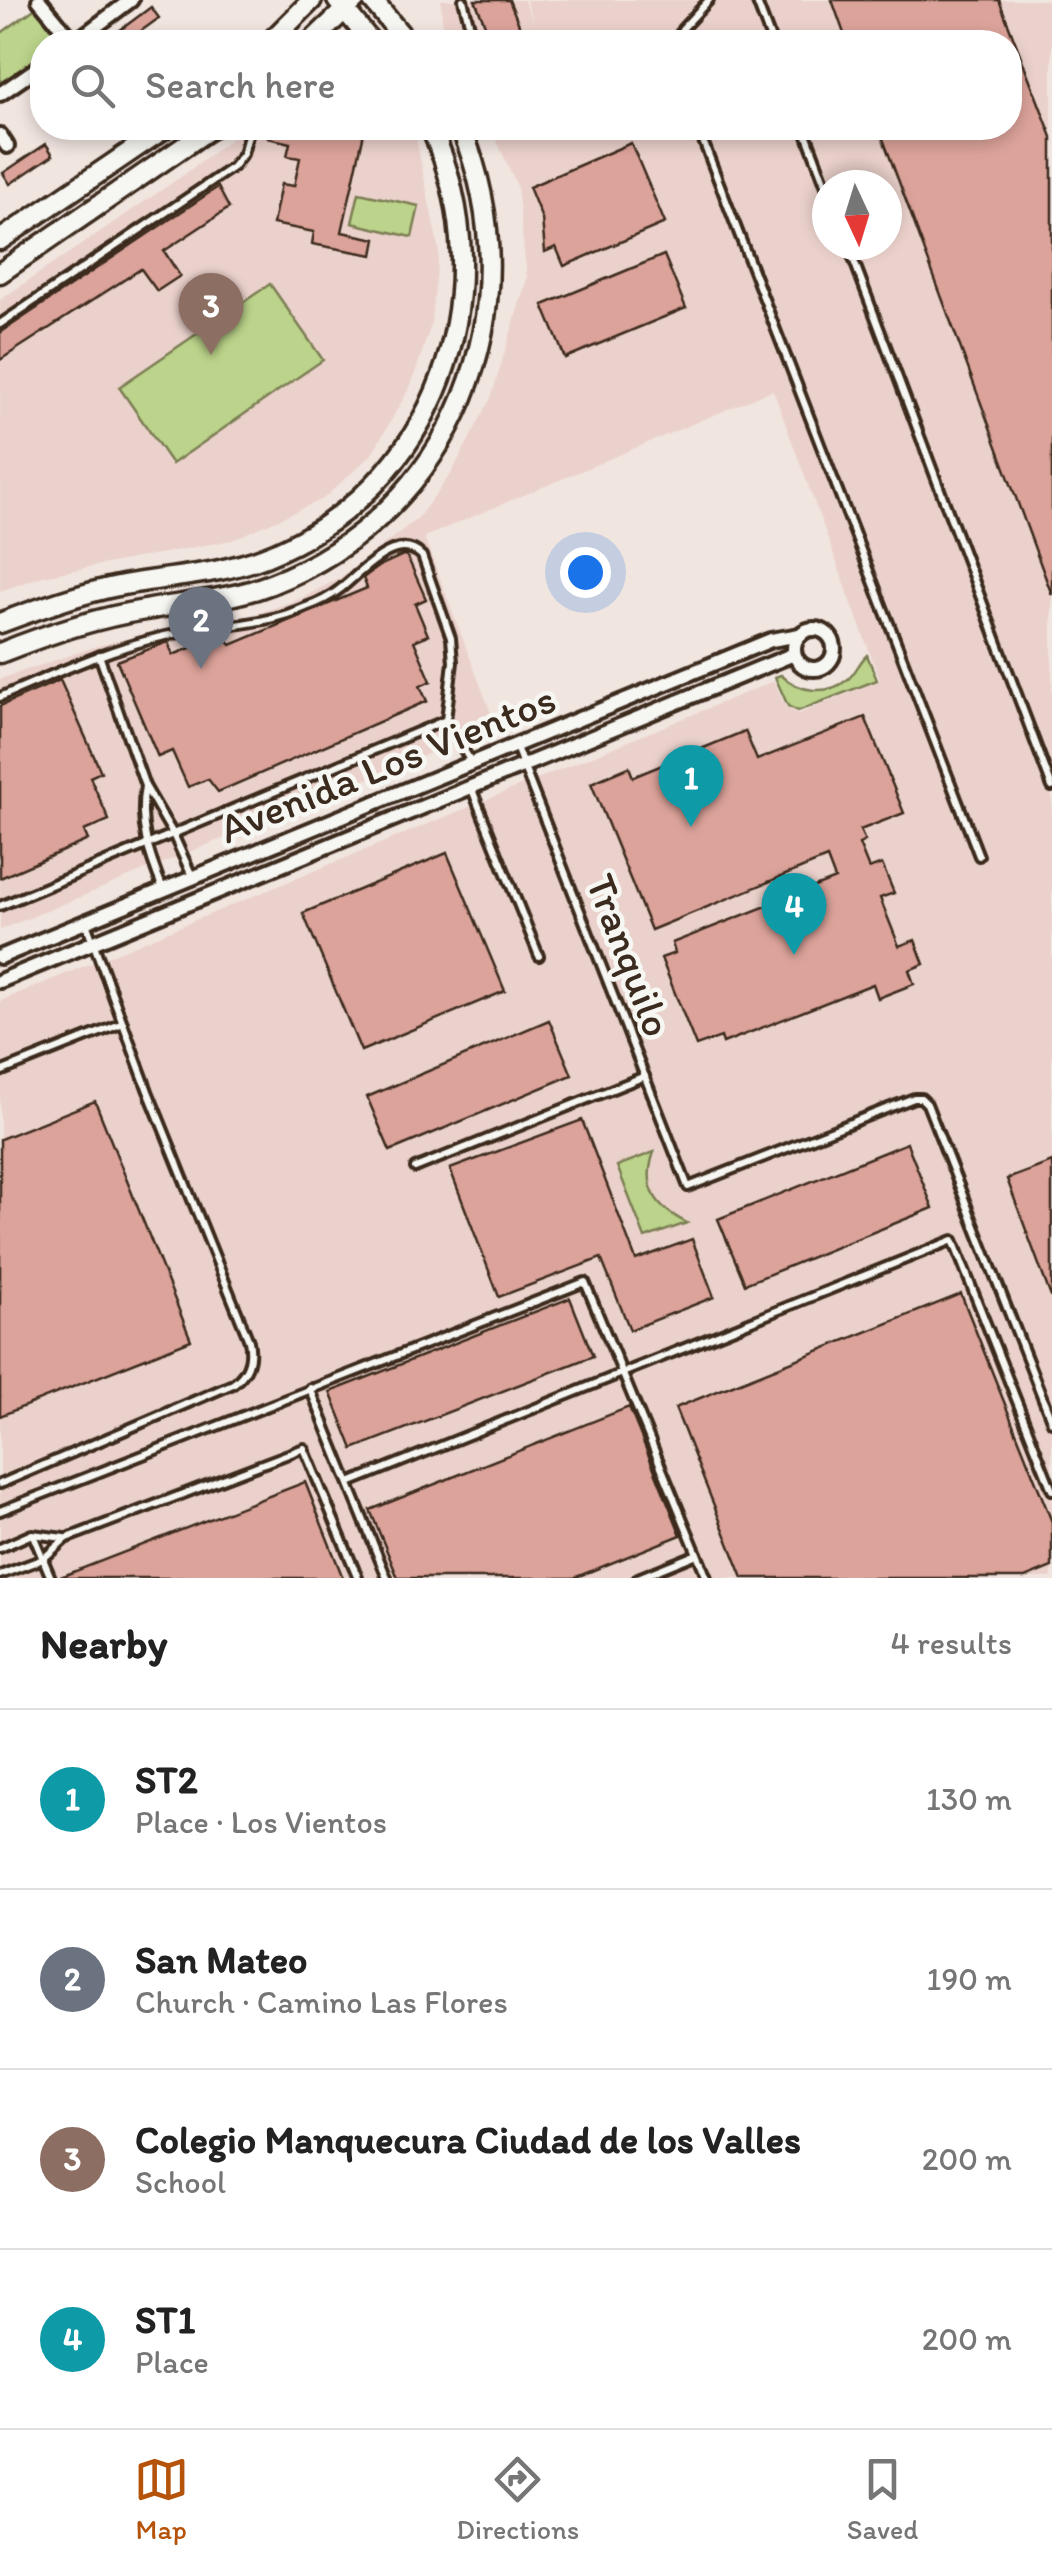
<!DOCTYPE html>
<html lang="en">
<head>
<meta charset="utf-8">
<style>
	body { margin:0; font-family:Itim,sans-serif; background:#f6f6f6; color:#222 }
	.compass { position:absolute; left:812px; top:170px; width:90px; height:90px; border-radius:50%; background:#fff; box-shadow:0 5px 15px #0003; rotate:176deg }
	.you { position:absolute; left:585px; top:572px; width:35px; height:35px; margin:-25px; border:8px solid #fff; border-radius:50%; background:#1a73e8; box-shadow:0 0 0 15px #1a73e833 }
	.badge { display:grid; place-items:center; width:65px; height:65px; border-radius:50%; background:#b45309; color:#fff; font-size:32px; font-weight:700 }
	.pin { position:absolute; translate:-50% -82px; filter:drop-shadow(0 2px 5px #0008) }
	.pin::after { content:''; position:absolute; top:52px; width:35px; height:30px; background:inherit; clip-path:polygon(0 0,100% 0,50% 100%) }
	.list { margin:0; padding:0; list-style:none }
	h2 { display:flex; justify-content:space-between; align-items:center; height:130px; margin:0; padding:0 40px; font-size:42px }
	h2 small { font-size:32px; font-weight:400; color:#767676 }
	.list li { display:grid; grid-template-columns:65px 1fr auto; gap:30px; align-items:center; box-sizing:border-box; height:180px; padding:0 40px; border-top:2px solid #e0e0e0 }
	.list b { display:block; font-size:38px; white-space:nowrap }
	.list p { margin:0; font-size:32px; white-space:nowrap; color:#767676 }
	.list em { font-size:32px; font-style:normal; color:#767676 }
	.icon { flex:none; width:55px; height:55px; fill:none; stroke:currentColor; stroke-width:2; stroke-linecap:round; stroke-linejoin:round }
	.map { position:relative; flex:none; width:1052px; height:1578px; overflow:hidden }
	.search { position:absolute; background:#fff; box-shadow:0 5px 15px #0003; left:30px; right:30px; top:30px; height:110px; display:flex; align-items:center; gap:25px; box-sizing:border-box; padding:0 35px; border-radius:40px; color:#767676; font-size:38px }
	.sheet { height:850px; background:#fff }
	nav { display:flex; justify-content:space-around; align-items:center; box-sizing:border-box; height:140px; border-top:2px solid #e0e0e0; background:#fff; font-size:28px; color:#767676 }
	nav a { display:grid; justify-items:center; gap:5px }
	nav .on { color:#b45309 }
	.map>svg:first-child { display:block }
	.built { fill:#ebd1cb; fill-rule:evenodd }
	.green { fill:#bbd38a; stroke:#7b7e54; stroke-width:2.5 }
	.building { fill:#dca39a; stroke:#3b2a1e; stroke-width:2.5 }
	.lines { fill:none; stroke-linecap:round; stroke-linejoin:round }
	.lane-casing { stroke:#3b2a1e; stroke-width:14 }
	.street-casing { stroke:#3b2a1e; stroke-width:20 }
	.secondary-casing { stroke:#3b2a1e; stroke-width:25 }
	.lane { stroke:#f6f6f2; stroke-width:6 }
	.street { stroke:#f6f6f2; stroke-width:12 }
	.secondary { stroke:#f6f6f2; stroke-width:18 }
	.labels { text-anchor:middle; stroke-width:9; stroke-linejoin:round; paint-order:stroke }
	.street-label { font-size:42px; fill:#3b2a1e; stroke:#f6f6f2 }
</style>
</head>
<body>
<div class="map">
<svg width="1052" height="1578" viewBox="0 0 1052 1578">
	<rect width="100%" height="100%" fill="#f1e5e0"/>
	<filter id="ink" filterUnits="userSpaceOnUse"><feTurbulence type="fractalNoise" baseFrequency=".01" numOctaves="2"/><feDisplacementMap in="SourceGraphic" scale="20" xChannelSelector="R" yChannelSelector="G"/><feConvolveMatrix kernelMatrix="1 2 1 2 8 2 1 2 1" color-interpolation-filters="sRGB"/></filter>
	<g filter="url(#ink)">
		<g class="built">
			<path d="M441,0H524L534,23L526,0H1052V1578H0V1001L774,681L786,707L798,714L880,680L773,390L424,537L496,726L0,930V679L97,646L175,627L253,615L302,598L341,577L417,519L451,474L491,398L527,279L517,186L491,128H1010V42H443ZM827,185H887V245H827Z"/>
			<path d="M245,128H409L416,138L439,251L431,325L411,385L372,454L323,499L232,540L43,576L0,591V300L185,174Z"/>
		</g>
		<g class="green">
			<path d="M37,7L63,42H42V57L0,83V34Z"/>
			<path d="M359,193L419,206L412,237L352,223Z"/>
			<path d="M270,284L323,360L172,464L119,387Z"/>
			<path d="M867,655L877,680L798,711L788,706L775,677L781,675C799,692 827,696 847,680C856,673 859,662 867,655Z"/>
			<path d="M654,1152C642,1187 655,1207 687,1223L645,1238L617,1166Z"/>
		</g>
		<g class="building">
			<path d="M475,0H509L526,42H492Z"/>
			<path d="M832,0H999L1052,137V595L879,128H1010V42H847Z"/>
			<path d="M151,7L159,18L126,42H104Z"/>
			<path d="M270,128H365L342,232L376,239L373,255L312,244L314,232L273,224L281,184L294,186L300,158L287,156L290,143L268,138Z"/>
			<path d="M631,143L665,223L564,266L556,247L545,252L542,219L529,187Z"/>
			<path d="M46,144L53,155L10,184L3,173Z"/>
			<path d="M218,187L229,208L164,251L180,276L157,291L141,269L0,360V333Z"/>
			<path d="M664,255L686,308L565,358L543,305Z"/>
			<path d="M403,555L407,556L426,599L415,604L428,635L414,641L431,681L420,686L427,701L218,792L208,779L188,787L172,751L158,757L117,661L168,642L173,655L224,634L231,645L367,588L363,578L379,566Z"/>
			<path d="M60,680L101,772L90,777L109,820L84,831L88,840L0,878V706Z"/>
			<path d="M865,717L904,813L860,830L865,841L859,844L869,869L882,864L894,893L880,898L899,946L915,940L924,964L909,970L914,984L878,998L873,984L723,1043L721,1037L696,1046L661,958L675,953L672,943L835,879L827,858L651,930L591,783L629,767L633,777L745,731L757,760Z"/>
			<path d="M447,853L505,991L361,1051L303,913Z"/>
			<path d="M549,1020L572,1075L390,1151L367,1097Z"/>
			<path d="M95,1101L191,1340L0,1416V1139Z"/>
			<path d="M582,1120L636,1260L692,1239L714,1297L630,1330L601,1258L499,1297L450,1169Z"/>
			<path d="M907,1143L933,1208L745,1284L718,1219Z"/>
			<path d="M1052,1162V1297H1051L1007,1179Z"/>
			<path d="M961,1294L1052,1522V1567L1025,1578H743L675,1408Z"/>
			<path d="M570,1298L593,1356L353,1449L330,1392Z"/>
			<path d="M629,1407L681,1535L574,1578H398L370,1510Z"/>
			<path d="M305,1482L343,1578H60V1577Z"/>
		</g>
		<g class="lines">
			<g class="lane-casing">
				<g id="lane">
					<path d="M463,0L474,42"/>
					<path d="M756,0L772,42"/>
					<path d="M677,42L682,29L709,0"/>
					<path d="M698,128L979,856"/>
					<path d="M804,128L827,189"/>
					<path d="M467,139L490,128"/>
					<path d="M848,245L1052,787"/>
					<path d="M0,324L233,167L243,154L250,128"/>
					<path d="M99,655L145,786"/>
					<path d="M0,697C54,674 107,649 165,636C212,625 261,627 306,607C318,603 330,597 340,589C360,574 396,530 422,556L451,638L453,662L446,720L0,906"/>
					<path d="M446,720L471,762"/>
					<path d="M516,747L688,1187L914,1098H921L927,1104L1052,1422"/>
					<path d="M471,787L539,956"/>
					<path d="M163,889C149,855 138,823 145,786L173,834L192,876"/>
					<path d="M0,1072L123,1023"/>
					<path d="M415,1168L645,1076"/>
					<path d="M310,1388L387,1578"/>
					<path d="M349,1483L953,1240L1052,1490"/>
					<path d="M0,1484L233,1384C248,1373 253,1359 249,1341L148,1091L86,923"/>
					<path d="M0,1511L585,1282L707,1578"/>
					<path d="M33,1535L51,1578"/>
					<path d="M0,1548L32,1534L64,1538"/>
					<path d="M0,1575L43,1559L65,1539L304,1448L358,1578"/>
					<path d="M638,1578L697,1554"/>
				</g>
			</g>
			<g class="street-casing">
				<g id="street">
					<path d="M39,0L74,42"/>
					<path d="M75,42L131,0"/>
					<path d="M0,94L42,65"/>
					<path d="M0,135L7,146"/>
					<circle cx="814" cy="649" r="20"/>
					<path d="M0,957L771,640L800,635"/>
					<path d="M0,981L794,654"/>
				</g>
			</g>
			<g class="secondary-casing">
				<g id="secondary">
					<path d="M337,0L371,42"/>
					<path d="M372,0L407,42"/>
					<path d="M270,42L312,0"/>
					<path d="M311,42L355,0"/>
					<path d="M0,240L165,128"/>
					<path d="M0,273L211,128"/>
					<path d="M0,623C40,608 81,593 123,585C171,576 219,575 265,557C437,489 506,293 431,128"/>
					<path d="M0,653C47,634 95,618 145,610C188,602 230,600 271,584C455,513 536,308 461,128"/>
				</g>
			</g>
			<use href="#lane" class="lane"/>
			<use href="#street" class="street"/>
			<use href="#secondary" class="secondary"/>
		</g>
	</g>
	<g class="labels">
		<g class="street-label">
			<text transform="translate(387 763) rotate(-22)" y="15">Avenida Los Vientos</text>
			<text transform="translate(630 955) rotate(69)" y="15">Tranquilo</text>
		</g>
	</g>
</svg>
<svg class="compass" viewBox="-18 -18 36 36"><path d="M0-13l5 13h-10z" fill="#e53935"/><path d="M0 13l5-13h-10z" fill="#767676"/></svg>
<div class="you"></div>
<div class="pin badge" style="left:691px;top:827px;background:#0f9aa8">1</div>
<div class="pin badge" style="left:201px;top:669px;background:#6b7280">2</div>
<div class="pin badge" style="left:211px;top:355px;background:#8d6e63">3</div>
<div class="pin badge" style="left:794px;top:955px;background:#0f9aa8">4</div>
<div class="search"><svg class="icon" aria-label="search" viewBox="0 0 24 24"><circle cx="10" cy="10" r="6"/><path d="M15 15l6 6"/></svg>Search here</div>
</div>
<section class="sheet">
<h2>Nearby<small>4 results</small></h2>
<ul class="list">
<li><span class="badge" style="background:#0f9aa8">1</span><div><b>ST2</b><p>Place · Los Vientos</p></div><em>130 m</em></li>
<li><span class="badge" style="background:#6b7280">2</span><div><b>San Mateo</b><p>Church · Camino Las Flores</p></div><em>190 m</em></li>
<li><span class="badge" style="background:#8d6e63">3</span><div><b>Colegio Manquecura Ciudad de los Valles</b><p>School</p></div><em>200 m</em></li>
<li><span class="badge" style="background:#0f9aa8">4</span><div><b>ST1</b><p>Place</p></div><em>200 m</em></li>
</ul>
</section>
<nav>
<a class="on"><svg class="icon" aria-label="map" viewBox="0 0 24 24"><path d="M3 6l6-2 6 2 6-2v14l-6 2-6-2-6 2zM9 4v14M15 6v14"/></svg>Map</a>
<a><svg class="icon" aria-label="directions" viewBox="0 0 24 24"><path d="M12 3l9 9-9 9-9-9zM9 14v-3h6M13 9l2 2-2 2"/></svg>Directions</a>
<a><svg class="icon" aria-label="saved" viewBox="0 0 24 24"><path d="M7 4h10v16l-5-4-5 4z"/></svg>Saved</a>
</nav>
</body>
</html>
